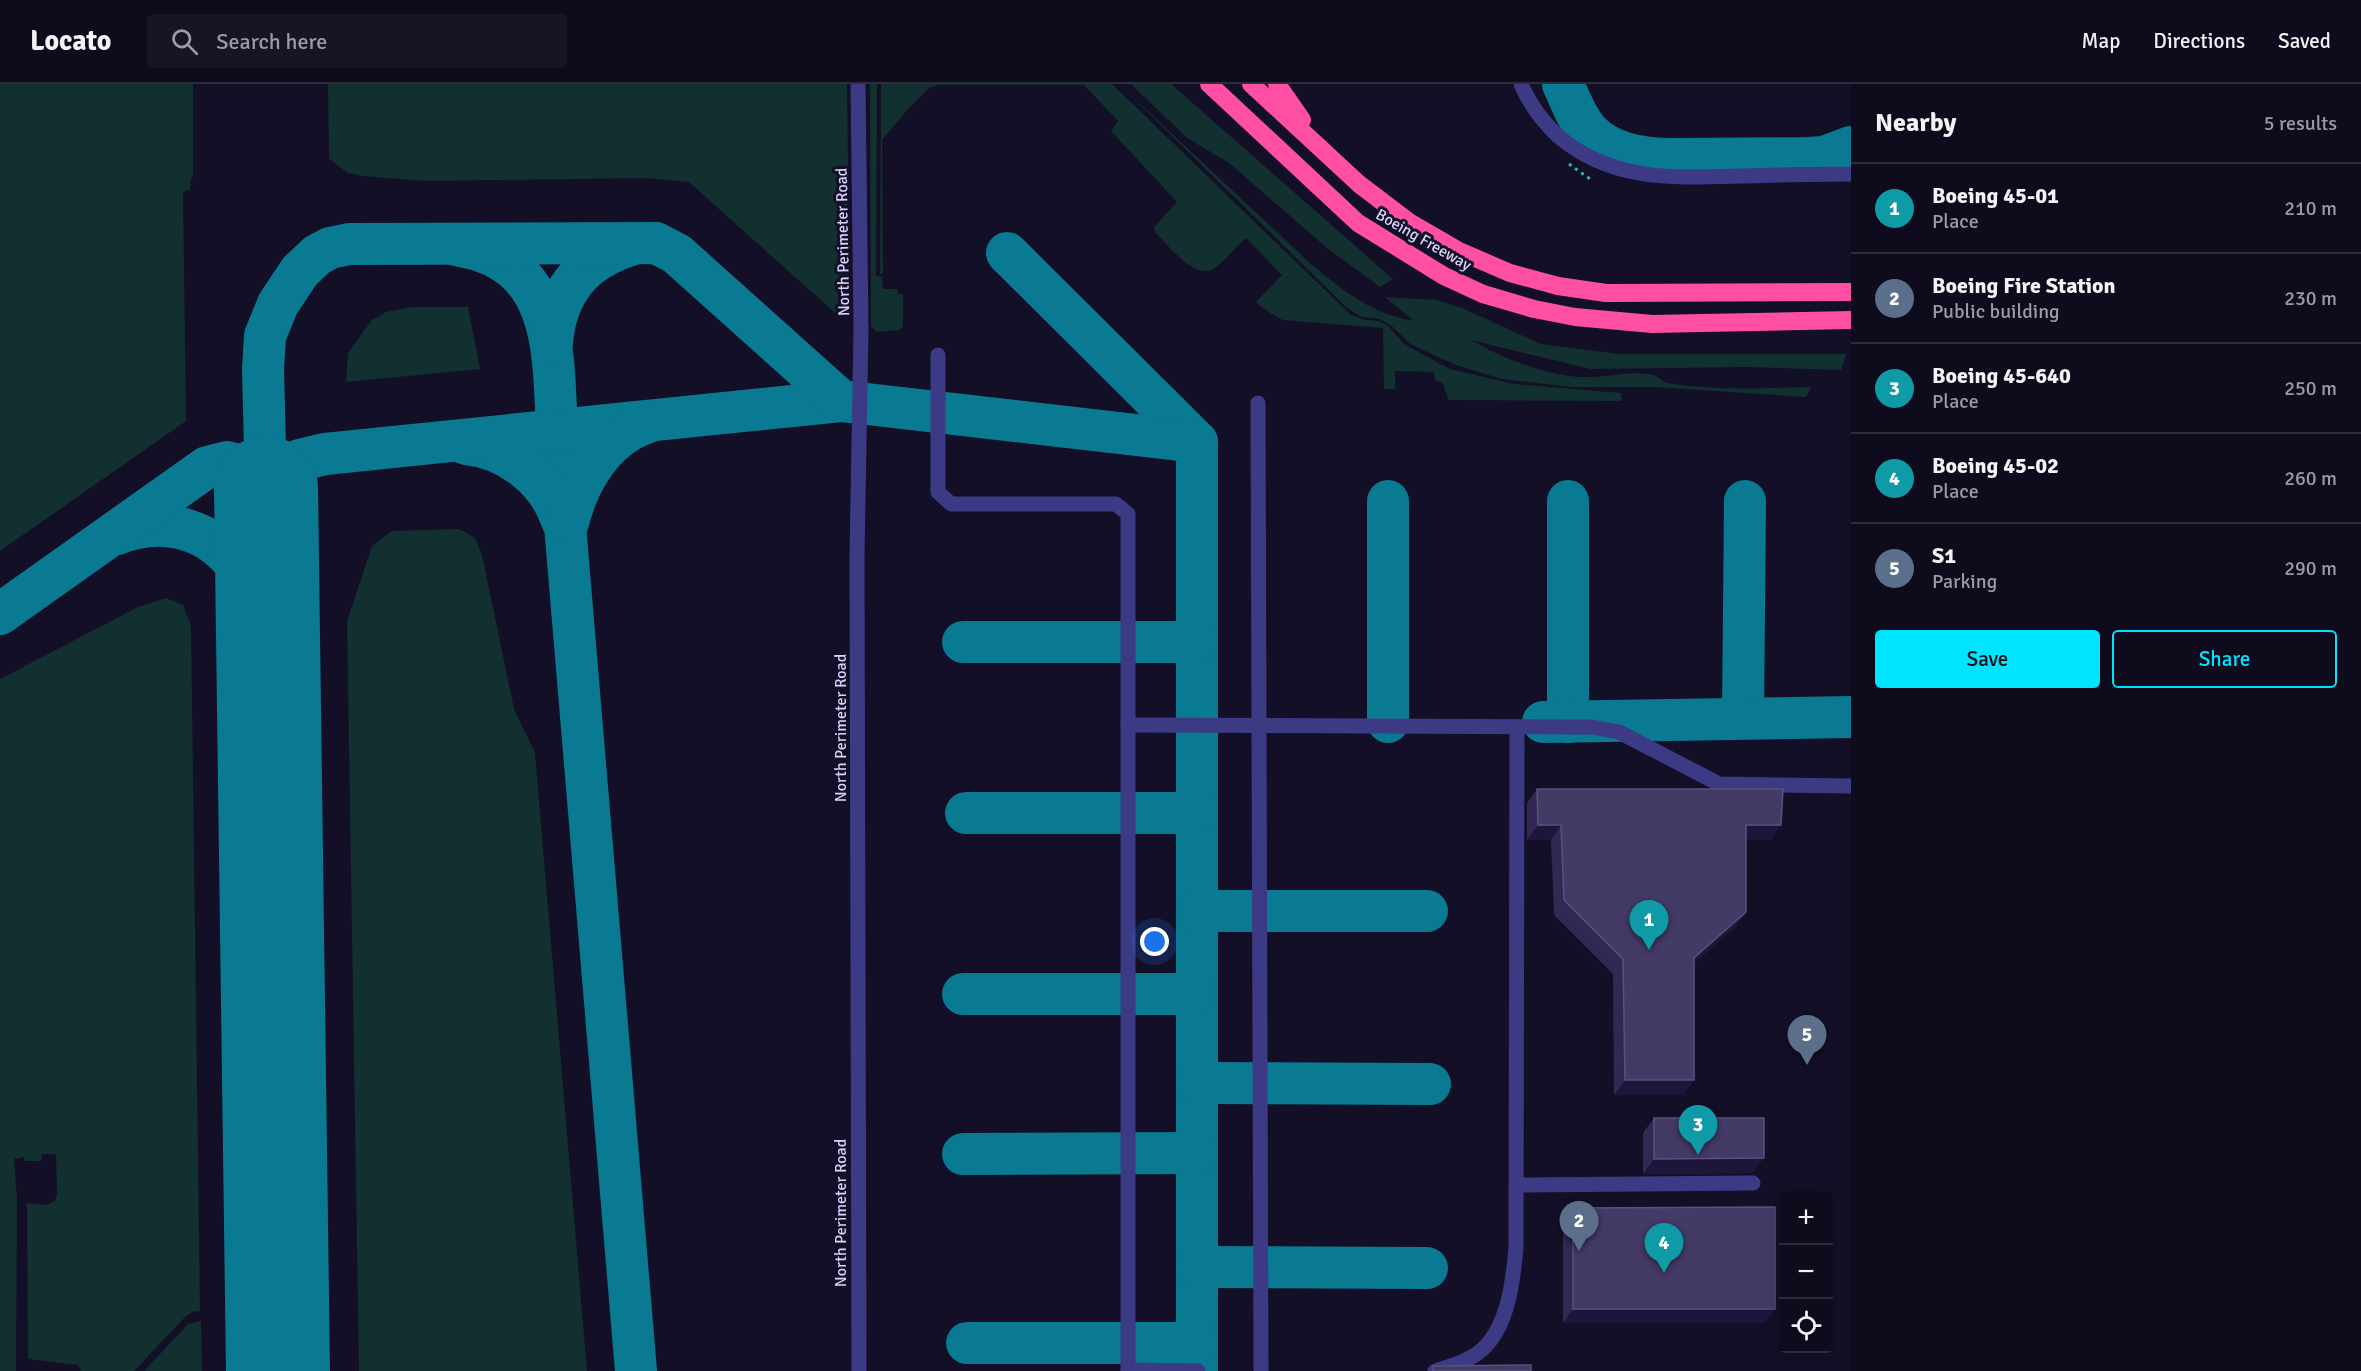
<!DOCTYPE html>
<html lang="en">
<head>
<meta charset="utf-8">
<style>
	body { margin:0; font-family:Signika,sans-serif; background:#171425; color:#f1f3f6 }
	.controls { position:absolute; right:18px; bottom:18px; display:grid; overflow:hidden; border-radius:6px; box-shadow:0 3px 15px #0003 }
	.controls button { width:54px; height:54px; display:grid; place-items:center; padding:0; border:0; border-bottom:2px solid #2e2b3b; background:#0e0b1c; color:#f1f3f6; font:30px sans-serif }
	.you { position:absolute; left:1155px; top:858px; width:21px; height:21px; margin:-15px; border:4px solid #fff; border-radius:50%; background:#1a73e8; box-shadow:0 0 0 9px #1a73e833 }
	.badge { display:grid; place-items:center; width:39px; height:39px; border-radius:50%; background:#00e5ff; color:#fff; font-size:20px; font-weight:700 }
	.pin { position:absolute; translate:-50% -50px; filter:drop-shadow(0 2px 3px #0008) }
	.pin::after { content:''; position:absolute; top:32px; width:21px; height:18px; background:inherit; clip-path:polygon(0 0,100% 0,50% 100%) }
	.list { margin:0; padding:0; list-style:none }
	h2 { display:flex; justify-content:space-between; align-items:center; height:78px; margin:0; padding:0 24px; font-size:26px }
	h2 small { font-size:20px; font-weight:400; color:#9b9ba3 }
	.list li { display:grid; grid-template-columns:39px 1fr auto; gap:18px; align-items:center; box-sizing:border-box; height:90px; padding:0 24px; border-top:2px solid #2e2b3b }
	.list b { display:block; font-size:22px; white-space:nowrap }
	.list p { margin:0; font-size:20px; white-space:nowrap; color:#9b9ba3 }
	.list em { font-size:20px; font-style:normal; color:#9b9ba3 }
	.actions { display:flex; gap:12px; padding:18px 24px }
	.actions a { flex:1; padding:14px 0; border:2px solid #00e5ff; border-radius:6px; text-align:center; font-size:21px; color:#00e5ff }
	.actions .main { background:#00e5ff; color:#111 }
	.icon { flex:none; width:33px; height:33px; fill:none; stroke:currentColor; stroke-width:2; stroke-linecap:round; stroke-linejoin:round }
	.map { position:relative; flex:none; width:1851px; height:1287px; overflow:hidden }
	header { display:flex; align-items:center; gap:36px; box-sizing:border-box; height:84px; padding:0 30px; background:#0e0b1c; border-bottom:2px solid #2e2b3b }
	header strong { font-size:28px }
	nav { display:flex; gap:33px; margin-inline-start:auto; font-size:21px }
	.search { width:420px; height:54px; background:#171425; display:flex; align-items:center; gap:15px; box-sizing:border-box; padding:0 21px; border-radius:6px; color:#9b9ba3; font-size:22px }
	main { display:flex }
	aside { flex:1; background:#0e0b1c }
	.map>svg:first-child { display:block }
	.green { fill:#12302f }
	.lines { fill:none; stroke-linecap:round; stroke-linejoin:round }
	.taxiway { stroke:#0a7a92; stroke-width:42 }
	.runway { stroke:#0a7a92; stroke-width:104 }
	.path { stroke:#2fb8b0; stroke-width:3; stroke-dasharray:3 4.5; stroke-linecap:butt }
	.minor { stroke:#3d3a85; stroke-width:15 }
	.highway { stroke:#ff4fa3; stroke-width:18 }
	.wall { fill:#312854 }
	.shaded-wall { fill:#1d163a }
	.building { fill:#433a66; stroke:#5a527e; stroke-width:1.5 }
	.labels { text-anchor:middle; stroke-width:6; stroke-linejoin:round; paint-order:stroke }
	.street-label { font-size:16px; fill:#d9d4ff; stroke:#130f26 }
</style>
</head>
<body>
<header>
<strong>Locato</strong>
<div class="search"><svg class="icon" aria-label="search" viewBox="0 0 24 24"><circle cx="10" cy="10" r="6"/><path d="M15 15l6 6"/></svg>Search here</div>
<nav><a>Map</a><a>Directions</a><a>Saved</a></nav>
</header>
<main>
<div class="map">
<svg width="1851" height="1287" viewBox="0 0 1851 1287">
	<rect width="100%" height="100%" fill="#130f26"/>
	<g class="green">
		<path d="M0,0H193V93L191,94L190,106L183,107L186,337L0,467Z"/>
		<path d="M328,0H847L850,232L845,234L835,229L689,98L644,94L427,97L362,92L348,89L329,75Z"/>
		<path d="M870,0H877L876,192L882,193L883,205H897L898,210H903V242L900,246L877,248L871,242Z"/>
		<path d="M881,0H1112L1351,231L1365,236L1380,237L1388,242L1405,261L1450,285L1514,300L1621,309L1622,317L1449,316L1442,298L1435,297L1434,288L1395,287V305H1384L1383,244L1283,236C1276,233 1260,223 1256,218L1282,191L1246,154C1235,163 1227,175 1215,184C1196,198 1168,161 1155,148L1154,143L1177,118L1111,47L1118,37L1084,1H940L930,3L908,25L882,56L883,189L880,190Z"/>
		<path d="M1119,0L1312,181C1341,205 1376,233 1413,236L1385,213L1437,216L1462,224L1541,260L1619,270H1846L1841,286L1747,283L1590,285L1471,256C1500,274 1554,294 1588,293C1610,293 1631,286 1653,291C1659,293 1662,298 1668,299C1716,307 1764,304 1811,303L1806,313L1654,303H1572L1502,295L1456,281L1410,260L1393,243L1380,235L1362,233L1347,224Z"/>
		<path d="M1126,0H1171L1393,195L1380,203L1327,164L1229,79L1187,54L1132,1Z"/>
		<path d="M411,223H468L480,285L346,298L348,269L372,236L386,228Z"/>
		<path d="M459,445L475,454L482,471L514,625L535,669L587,1287H359L347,537L372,462L392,447Z"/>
		<path d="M166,514L183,521L191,542L200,1227L192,1228L185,1233L134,1287H81L78,1281L28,1275L27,1119L46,1121L55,1117L57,1110L56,1070H42L41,1077H25L24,1073L14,1075L17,1115L16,1287H0V595L138,523Z"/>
		<path d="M201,1237L202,1287H144L188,1240Z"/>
	</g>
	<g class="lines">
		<g class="taxiway">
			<path d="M1563,0C1570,16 1578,37 1590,49C1611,70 1644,75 1672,75L1808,74L1824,73L1851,63"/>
			<path d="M454,160C463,163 472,164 481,167C559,193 553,280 557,346L636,1287"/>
			<path d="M1007,169L1197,358"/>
			<path d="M552,259C556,208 582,176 631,161"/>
			<path d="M466,360C509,364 549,396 562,437"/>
			<path d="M266,404L280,387L300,376L325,370L841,317L1197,358V1287"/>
			<path d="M266,404L263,285L265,252L278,220L300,187L317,171L330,164L349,160L656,159L677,170L841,317"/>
			<path d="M1388,417V638"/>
			<path d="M1568,417V638"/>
			<path d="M568,439C578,397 603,354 646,339"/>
			<path d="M117,450C157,434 201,441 230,474C248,493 257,523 268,547"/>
			<path d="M0,530L207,383L227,378L249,384L256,396L266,404"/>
			<path d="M963,558H1197"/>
			<path d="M1743,633L1745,417"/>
			<path d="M1543,638L1851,633"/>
			<path d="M966,729H1197"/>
			<path d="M1197,827H1427"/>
			<path d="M963,910H1195"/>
			<path d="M1197,999L1430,1000"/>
			<path d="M963,1070L1197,1069"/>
			<path d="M1197,1183L1427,1184"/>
			<path d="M967,1259H1197"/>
		</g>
		<path class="runway" d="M266,404L278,1287"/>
		<path class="path" d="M1569,80L1590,95"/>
		<g class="minor">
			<path d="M858,0L861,246L857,472L859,1287"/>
			<path d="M1521,0C1529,19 1543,38 1558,52C1612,98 1674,94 1741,92C1778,91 1814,90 1851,90"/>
			<path d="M938,271V408L951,420H1116L1128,430V1287"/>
			<path d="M1258,319L1261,1287"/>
			<path d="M1128,641L1592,643L1619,648L1719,700L1851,702"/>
			<path d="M1516,1101L1753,1099"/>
			<path d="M1128,1286L1198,1287"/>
			<path d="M1435,1287C1447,1283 1460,1280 1470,1274C1507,1255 1513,1200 1516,1163L1517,643"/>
		</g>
		<g class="highway">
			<path d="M1209,0L1358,139L1444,192L1483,210L1534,225L1575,233L1652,240L1851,236"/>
			<path d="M1251,0L1359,100L1409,138L1459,167L1510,189L1558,202L1606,209L1851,208"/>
			<path d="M1277,0L1302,36"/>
		</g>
	</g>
	<g class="wall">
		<path d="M1537,705L1771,756H1746V828L1735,843L1694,879L1684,1011H1614L1613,890L1554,831L1551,756H1527V719Z"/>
		<path d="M1654,1034L1753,1089L1643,1090V1049Z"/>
		<path d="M1573,1124L1765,1239H1563V1138Z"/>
	</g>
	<g class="shaded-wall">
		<path d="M1538,741H1561L1551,756H1527Z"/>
		<path d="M1746,741H1781L1771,756H1735Z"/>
		<path d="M1746,828L1735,843L1684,889L1694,874Z"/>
		<path d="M1625,996H1694L1684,1011H1614Z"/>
		<path d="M1764,1074L1753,1089L1643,1090L1654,1075Z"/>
		<path d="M1573,1225H1775L1765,1239H1563Z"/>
	</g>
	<g class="building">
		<path d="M1537,705H1783L1781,741H1746V828L1694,874V996H1625L1623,875L1564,816L1561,741H1538Z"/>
		<path d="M1654,1034H1764V1074L1654,1075Z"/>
		<path d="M1775,1123V1225H1573V1124Z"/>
		<path d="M1531,1281V1287H1433V1282Z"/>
	</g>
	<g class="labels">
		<g class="street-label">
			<text transform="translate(1424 155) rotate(30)" y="6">Boeing Freeway</text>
			<text transform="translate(842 158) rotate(-91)" y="6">North Perimeter Road</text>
			<text transform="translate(840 644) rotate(-90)" y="6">North Perimeter Road</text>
			<text transform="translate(840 1129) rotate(-90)" y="6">North Perimeter Road</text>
		</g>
	</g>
</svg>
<div class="controls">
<button>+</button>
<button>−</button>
<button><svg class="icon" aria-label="locate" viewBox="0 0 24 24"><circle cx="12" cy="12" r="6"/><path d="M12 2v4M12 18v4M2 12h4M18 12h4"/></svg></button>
</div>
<div class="you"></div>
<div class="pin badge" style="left:1649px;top:866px;background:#0f9aa8">1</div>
<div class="pin badge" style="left:1579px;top:1167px;background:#5c6f8a">2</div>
<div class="pin badge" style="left:1698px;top:1071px;background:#0f9aa8">3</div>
<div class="pin badge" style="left:1664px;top:1189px;background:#0f9aa8">4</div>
<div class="pin badge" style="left:1807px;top:981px;background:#5c6f8a">5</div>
</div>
<aside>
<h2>Nearby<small>5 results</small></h2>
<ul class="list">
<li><span class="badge" style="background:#0f9aa8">1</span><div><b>Boeing 45-01</b><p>Place</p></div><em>210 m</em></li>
<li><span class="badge" style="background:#5c6f8a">2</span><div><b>Boeing Fire Station</b><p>Public building</p></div><em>230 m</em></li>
<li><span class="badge" style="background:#0f9aa8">3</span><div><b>Boeing 45-640</b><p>Place</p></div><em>250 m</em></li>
<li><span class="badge" style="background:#0f9aa8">4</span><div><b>Boeing 45-02</b><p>Place</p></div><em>260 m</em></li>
<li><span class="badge" style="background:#5c6f8a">5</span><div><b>S1</b><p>Parking</p></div><em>290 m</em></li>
</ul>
<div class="actions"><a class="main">Save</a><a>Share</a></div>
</aside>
</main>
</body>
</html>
